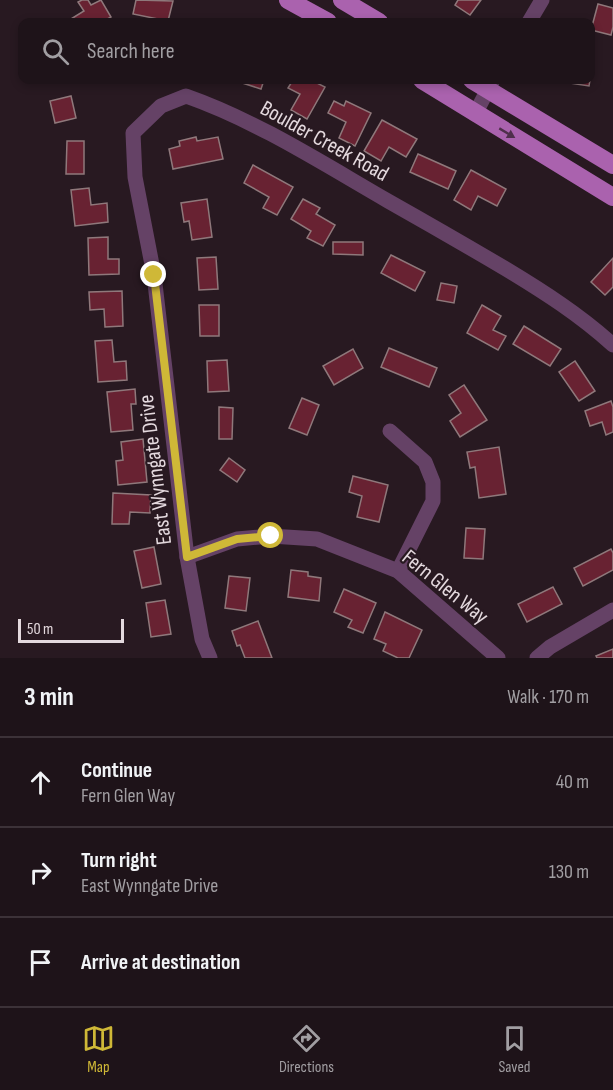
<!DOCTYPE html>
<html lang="en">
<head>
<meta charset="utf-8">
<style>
	body { margin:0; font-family:"Sofia Sans Condensed",sans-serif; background:#261c22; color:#f1f3f6 }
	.scale { position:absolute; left:18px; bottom:15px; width:106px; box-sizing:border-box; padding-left:6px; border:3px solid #e4d9de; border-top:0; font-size:16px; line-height:21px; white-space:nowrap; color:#e4d9de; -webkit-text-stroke:4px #281921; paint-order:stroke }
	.stop { position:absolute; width:18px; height:18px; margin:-14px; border:4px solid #cfb837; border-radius:50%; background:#fff }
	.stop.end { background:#cfb837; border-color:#fff; box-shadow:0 2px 6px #0008 }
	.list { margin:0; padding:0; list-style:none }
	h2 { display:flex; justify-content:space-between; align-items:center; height:78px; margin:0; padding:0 24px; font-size:26px }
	h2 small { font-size:20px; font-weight:400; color:#a19ea2 }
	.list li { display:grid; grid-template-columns:39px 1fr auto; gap:18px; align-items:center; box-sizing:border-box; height:90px; padding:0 24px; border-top:2px solid #3c3238 }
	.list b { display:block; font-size:22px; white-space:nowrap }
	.list p { margin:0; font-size:20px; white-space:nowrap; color:#a19ea2 }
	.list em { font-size:20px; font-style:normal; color:#a19ea2 }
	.icon { flex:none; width:33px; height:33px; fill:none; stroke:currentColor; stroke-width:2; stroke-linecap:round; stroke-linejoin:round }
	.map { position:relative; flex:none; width:613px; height:658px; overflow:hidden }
	.search { position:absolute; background:#1e1319; box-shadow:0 3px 9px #0003; left:18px; right:18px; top:18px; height:66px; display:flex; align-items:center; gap:15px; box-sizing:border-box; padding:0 21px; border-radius:12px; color:#a19ea2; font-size:22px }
	.sheet { height:348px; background:#1e1319 }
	nav { display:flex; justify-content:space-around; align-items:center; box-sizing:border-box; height:84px; border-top:2px solid #3c3238; background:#1e1319; font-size:16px; color:#a19ea2 }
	nav a { display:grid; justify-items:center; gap:3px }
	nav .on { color:#cfb837 }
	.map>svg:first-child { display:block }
	.building { fill:#682232; stroke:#8f787b; stroke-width:1.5 }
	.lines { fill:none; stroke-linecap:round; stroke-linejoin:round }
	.minor { stroke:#654266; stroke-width:15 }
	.primary { stroke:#aa62ae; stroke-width:18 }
	.oneway { fill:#4f2f4b }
	.route { stroke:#cfb837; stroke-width:8 }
	.labels { text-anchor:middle; stroke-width:4.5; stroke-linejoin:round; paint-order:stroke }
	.street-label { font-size:22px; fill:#e4d9de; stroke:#281921 }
</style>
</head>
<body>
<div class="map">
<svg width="613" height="658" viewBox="0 0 613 658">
	<rect width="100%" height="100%" fill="#281921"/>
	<g class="building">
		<path d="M82,0H88L91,5L101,0L111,17L102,22H74L71,19L84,11L78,2Z"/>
		<path d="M136,0L173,1L168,21L133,14Z"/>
		<path d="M458,0H481L470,15L455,5Z"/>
		<path d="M598,4L613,8V27L611,35L591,30Z"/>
		<path d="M233,80H264L261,89Z"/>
		<path d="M293,80H311L325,87L307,119L291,110L300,94L288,88Z"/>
		<path d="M570,80H590L589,86L569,83Z"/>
		<path d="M71,96L76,118L55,123L50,101Z"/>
		<path d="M334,101L344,106L346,101L371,113L355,146L339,138L346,122L328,113Z"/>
		<path d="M382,120L417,139L406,157L389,147L381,161L364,151Z"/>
		<path d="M196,137L197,141L218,137L223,159L173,169L169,149L180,146L179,141Z"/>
		<path d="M67,141H84V174H66Z"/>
		<path d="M418,154L456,171L448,189L410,172Z"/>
		<path d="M253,165L293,187L277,215L263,208L269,197L244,183Z"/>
		<path d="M471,170L506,189L497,206L478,196L471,210L454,200Z"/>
		<path d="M89,188L91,205L107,203L108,222L75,226L71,190Z"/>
		<path d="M207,199L212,237L192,240L189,221L184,222L181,203Z"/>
		<path d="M303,199L320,208L316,214L335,225L323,246L307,238L311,231L291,219Z"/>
		<path d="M108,237V259H119V274L89,275L88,238Z"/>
		<path d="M333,242H363V255L333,254Z"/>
		<path d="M391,255L425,272L415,291L381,273Z"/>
		<path d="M216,257L218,289L199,290L197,258Z"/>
		<path d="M613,258V287L605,295L591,282Z"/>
		<path d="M441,283L457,286L454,303L437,300Z"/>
		<path d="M122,291L123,326L105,327L104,309L90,310L89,292Z"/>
		<path d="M199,305H219V336H200Z"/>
		<path d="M482,305L501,316L493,330L506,336L498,350L467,333Z"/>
		<path d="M524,326L561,349L550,366L513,344Z"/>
		<path d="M112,340L114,362L126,361L127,380L98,382L95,341Z"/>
		<path d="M389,348L437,368L429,387L381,367Z"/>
		<path d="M353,349L363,368L334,385L323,366Z"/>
		<path d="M227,360L229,391L208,392L207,361Z"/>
		<path d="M575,361L595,391L579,401L559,372Z"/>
		<path d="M464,385L487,420L460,437L450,421L461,413L449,395Z"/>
		<path d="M135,389L136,404H131L133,430L111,432L107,392Z"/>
		<path d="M302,398L319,405L307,435L289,428Z"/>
		<path d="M611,401L613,407V432L606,435L602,422L590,426L585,411Z"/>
		<path d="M219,407L233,408L232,439H219Z"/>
		<path d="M143,439L147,482L118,485L116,461L123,460L121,442Z"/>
		<path d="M499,447L506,494L479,498L475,467L470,468L467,452Z"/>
		<path d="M229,458L245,470L237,482L220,470Z"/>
		<path d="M353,476L388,485L379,522L357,517L362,496L349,492Z"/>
		<path d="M113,493L151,495L150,513L130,512L129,524H112Z"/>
		<path d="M466,528L485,529L483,559L464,558Z"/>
		<path d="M154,547L161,584L142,588L134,551Z"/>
		<path d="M611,549L613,553V570L583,586L574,568Z"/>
		<path d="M291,570L308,572V576L321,578L319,601L288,597Z"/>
		<path d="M229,576L250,578L246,611L225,608Z"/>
		<path d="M553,587L562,604L527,622L518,604Z"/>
		<path d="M344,589L376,603L363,633L348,627L352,620L334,612Z"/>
		<path d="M165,600L171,634L151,637L146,603Z"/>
		<path d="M385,612L422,630L409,658H398L383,651L386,644L374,639Z"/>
		<path d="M258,621L272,658H245L240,645L237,646L232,631Z"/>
		<path d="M613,649V658H597L596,656Z"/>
	</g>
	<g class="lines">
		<g class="minor">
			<path d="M529,22L542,0"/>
			<path d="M475,114L493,80"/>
			<path d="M390,431L425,462L433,482V501L398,571"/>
			<path d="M187,557L237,539L271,536L317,539L398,571L498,658"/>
			<path d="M210,658L202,639L187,557L154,275L135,177L133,133L161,106L186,96C257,121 322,163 388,201C427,223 467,246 506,269C544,292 580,315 613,345"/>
			<path d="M537,658L550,647L613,610"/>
		</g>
		<g class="primary">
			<path d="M288,0L328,22"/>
			<path d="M342,0L379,22"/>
			<path d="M422,80L613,197"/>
			<path d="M472,80L613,165"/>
		</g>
	</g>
	<defs><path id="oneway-solid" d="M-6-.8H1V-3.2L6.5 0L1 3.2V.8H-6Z" transform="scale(1.5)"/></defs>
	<use class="oneway" href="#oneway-solid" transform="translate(507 133) rotate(31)"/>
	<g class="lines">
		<path class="route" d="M154,275L187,557L237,539L271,536"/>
	</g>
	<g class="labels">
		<g class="street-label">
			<text transform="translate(325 140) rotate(29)" y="8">Boulder Creek Road</text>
			<text transform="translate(154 470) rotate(-97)" y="8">East Wynngate Drive</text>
			<text transform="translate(446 586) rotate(39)" y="8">Fern Glen Way</text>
		</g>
	</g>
</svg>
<div class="scale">50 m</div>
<div class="stop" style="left:271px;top:536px"></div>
<div class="stop end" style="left:154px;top:275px"></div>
<div class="search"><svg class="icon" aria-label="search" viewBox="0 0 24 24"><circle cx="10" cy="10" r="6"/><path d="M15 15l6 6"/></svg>Search here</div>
</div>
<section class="sheet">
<h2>3 min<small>Walk · 170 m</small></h2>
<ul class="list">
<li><svg class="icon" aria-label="ahead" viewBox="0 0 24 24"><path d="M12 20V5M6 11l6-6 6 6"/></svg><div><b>Continue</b><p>Fern Glen Way</p></div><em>40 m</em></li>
<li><svg class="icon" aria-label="right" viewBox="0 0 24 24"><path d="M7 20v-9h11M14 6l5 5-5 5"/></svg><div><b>Turn right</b><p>East Wynngate Drive</p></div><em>130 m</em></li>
<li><svg class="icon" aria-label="arrive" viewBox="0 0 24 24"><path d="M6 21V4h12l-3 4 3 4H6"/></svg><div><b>Arrive at destination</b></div></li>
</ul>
</section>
<nav>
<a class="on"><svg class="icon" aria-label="map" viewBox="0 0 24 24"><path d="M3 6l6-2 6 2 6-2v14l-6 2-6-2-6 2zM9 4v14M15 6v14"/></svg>Map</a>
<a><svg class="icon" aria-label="directions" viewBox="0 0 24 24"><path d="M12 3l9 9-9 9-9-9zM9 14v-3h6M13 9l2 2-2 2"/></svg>Directions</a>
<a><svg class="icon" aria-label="saved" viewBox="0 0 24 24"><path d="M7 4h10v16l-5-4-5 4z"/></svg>Saved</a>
</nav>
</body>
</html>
